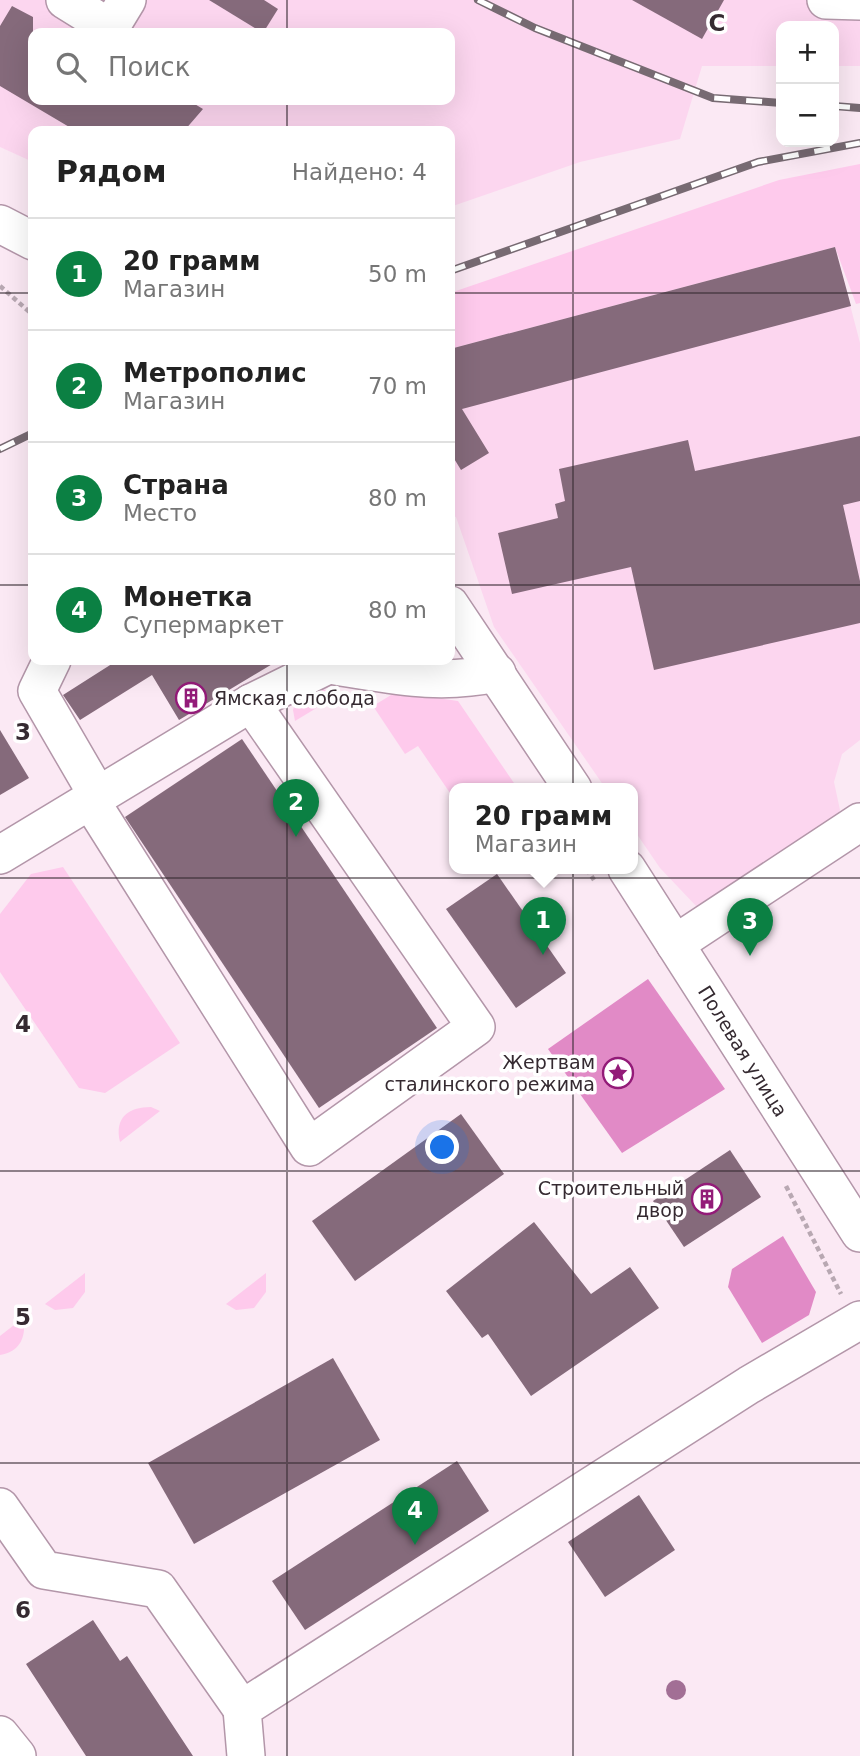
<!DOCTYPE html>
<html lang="ru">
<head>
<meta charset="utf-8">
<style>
	body { margin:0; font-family:"DejaVu Sans",sans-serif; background:#f2f2f2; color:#222 }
	.controls { position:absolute; right:21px; top:21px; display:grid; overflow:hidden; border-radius:14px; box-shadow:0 7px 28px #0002 }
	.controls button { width:63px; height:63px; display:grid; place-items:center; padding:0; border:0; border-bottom:2px solid #e0e0e0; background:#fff; color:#222; font:35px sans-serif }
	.you { position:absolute; left:443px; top:1148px; width:24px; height:24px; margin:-18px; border:5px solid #fff; border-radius:50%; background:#1a73e8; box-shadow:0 0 0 10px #1a73e833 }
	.badge { display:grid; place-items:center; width:46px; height:46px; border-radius:50%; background:#0b8043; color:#fff; font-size:23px; font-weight:700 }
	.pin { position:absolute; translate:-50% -58px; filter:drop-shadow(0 2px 4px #0008) }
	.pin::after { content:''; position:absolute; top:37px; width:24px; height:21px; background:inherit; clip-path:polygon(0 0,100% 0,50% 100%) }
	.popup { position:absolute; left:449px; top:783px; width:189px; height:91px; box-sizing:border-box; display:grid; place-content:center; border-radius:14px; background:#fff; filter:drop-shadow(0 2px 5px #0005); font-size:23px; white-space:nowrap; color:#767676 }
	.popup b { font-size:26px; color:#222 }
	.popup::after { content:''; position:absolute; left:50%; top:100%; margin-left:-14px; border:14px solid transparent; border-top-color:#fff }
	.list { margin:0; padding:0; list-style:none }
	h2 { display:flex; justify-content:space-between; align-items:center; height:91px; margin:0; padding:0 28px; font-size:30px }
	h2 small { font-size:23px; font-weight:400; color:#767676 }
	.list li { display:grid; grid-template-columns:46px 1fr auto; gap:21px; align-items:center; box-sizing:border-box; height:112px; padding:0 28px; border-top:2px solid #e0e0e0 }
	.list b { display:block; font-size:26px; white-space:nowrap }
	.list p { margin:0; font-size:23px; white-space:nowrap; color:#767676 }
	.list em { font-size:23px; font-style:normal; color:#767676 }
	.icon { flex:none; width:38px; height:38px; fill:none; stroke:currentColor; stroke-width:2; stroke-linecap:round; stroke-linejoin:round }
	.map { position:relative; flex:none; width:860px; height:1756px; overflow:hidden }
	.search { position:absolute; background:#fff; box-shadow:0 7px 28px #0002; left:28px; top:28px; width:427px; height:77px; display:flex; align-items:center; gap:18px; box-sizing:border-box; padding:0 24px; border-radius:14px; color:#767676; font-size:26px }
	.panel { position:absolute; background:#fff; box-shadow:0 7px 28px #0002; left:28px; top:126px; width:427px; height:539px; border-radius:14px }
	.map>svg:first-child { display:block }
	.built { fill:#fcd6ef; fill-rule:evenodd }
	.green { fill:#fecaec }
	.forest { fill:#e18ac6 }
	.building { fill:#856a7b }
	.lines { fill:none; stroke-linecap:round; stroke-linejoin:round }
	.minor-casing { stroke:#b396a9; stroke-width:40 }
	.path { stroke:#b8a8b2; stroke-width:4.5; stroke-dasharray:5 3.5; stroke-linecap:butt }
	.minor { stroke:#fff; stroke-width:37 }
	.rail-casing { stroke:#776a72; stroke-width:8 }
	.rail { stroke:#fff; stroke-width:5; stroke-dasharray:16; stroke-linecap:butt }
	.tree { fill:#a26f95 }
	.grid { fill:none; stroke:#352a31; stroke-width:2; stroke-opacity:0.55 }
	.labels { text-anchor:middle; stroke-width:7; stroke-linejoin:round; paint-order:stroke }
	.poi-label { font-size:19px; fill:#352a31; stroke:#fff; text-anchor:end }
	.street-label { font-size:19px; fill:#352a31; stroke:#fff }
	.grid-label { font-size:23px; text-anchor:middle; font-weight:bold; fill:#352a31; stroke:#fff; stroke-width:7; stroke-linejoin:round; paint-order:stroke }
</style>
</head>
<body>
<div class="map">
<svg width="860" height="1756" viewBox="0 0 860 1756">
	<rect width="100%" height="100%" fill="#fbe9f4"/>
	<g class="built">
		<path d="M0,0H860V66H834V26H781V66H702L680,139L580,162L450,207V131H33V162L0,147ZM33,33H450V100H33Z"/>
		<path d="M835,247L860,343V740L842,754L834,782L840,810L828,832L697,907L660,868L632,827V789H606L494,627L456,517L450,516V349Z"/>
	</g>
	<g class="green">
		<path d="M860,164V303L856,304L835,247L450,349V293L779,180Z"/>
		<path d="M320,688L338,695L295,721L293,710L296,701Z"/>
		<path d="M396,692L458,701L518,789L459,788L450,793L418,746L405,754L373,706Z"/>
		<path d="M63,867L180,1043L105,1093L79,1088L0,972V914L31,874Z"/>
		<path d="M151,1107L160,1111L120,1142C114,1118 128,1107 151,1107Z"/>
		<path d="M85,1273V1292L73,1308L55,1310L45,1304Z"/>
		<path d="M266,1273V1292L254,1308L236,1310L226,1304Z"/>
		<path d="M23,1318C27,1336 20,1352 0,1355V1336Z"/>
	</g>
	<g class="forest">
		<path d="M648,979L725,1089L622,1153L548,1049Z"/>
		<path d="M783,1236L816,1292L809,1315L762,1343L728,1287L732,1269Z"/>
	</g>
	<g class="building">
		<path d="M209,0H264L278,9L263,33Z"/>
		<path d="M632,0H724L702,39Z"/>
		<path d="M12,6L33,17V100H188L203,109L184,131H76L0,86V26Z"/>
		<path d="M835,247L851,306L462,409L489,453L461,470L450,452V349Z"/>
		<path d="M860,436V501L843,505L860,581V623L654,670L631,567L512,594L498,533L558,518L555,504L565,501L559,469L688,440L695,471Z"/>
		<path d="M118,660H279L179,720L152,675L80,720L63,695Z"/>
		<path d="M0,730L29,778L0,795Z"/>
		<path d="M242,739L437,1028L319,1108L125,817Z"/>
		<path d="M497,874L566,973L516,1008L446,909Z"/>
		<path d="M461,1114L504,1174L355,1281L312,1221Z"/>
		<path d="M730,1150L761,1197L684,1247L653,1201Z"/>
		<path d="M534,1222L591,1294L630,1267L659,1308L531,1396L488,1334L482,1338L446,1291Z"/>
		<path d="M333,1358L380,1440L194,1544L148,1463Z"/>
		<path d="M457,1461L489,1511L305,1630L272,1581Z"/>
		<path d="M639,1495L675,1550L605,1597L568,1542Z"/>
		<path d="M93,1620L120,1661L127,1656L193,1756H86L26,1664Z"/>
	</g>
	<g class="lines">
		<g class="minor-casing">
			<g id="minor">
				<path d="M65,0L110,28L127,0"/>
				<path d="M826,0L860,1"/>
				<path d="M0,224L33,241"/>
				<path d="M450,605L573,789"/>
				<path d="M52,660L37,691L98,796"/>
				<path d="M325,660L328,665C390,674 435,686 497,673"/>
				<path d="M90,800L309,1147L476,1027L251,703"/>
				<path d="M0,855L251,703L328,665"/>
				<path d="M627,869L860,1233"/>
				<path d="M675,944L860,822"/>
				<path d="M0,1507L44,1570L158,1589L242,1709"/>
				<path d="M0,1735L17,1756"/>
				<path d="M246,1756L242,1709L749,1385L860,1320"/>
			</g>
		</g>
		<g class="path">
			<path d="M0,286L33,315"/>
			<path d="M587,869L594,880"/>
			<path d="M786,1186L841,1294"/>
		</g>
		<use href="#minor" class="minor"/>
		<g class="rail-casing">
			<g id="rail">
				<path d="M478,0L535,28L713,98L781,103"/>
				<path d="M834,106L860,108"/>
				<path d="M450,271L758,162L860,143"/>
				<path d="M0,449L33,433"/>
			</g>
		</g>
		<use href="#rail" class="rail"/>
	</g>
	<circle class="tree" cx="676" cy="1690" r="10"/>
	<path class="grid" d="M287,0V33M573,0V1756M287,100V131M0,293H33M450,293H860M0,585H33M450,585H860M287,660V1756M0,878H860M0,1171H860M0,1463H860"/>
	<defs>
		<g id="building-ring" transform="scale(1.575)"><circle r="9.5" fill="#fff" stroke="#931b78" stroke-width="1.5"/><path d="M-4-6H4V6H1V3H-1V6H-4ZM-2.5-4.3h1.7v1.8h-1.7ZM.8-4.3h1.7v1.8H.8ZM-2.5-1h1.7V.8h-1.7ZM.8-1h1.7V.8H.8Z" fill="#931b78"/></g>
		<g id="sight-ring" transform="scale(1.575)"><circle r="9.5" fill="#fff" stroke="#931b78" stroke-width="1.5"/><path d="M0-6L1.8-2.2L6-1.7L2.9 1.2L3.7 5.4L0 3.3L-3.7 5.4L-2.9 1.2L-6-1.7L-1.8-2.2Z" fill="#931b78"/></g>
	</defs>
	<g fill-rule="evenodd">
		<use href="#building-ring" x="191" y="698"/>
		<use href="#sight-ring" x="618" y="1073"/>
		<use href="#building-ring" x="707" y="1199"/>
	</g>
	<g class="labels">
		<g class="poi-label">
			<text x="214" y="705" text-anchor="start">Ямская слобода</text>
			<text x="595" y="1069">Жертвам<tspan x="595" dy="22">сталинского режима</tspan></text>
			<text x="684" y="1195">Строительный<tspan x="684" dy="22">двор</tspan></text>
		</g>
		<g class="street-label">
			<text transform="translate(743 1051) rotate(58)" y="7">Полевая улица</text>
		</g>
	</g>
	<g class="grid-label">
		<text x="717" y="31">C</text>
		<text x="23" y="740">3</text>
		<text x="23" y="1032">4</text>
		<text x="23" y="1325">5</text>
		<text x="23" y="1618">6</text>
	</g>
</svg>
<div class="controls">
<button>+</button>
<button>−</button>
</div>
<div class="you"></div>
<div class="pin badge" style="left:543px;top:955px">1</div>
<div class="popup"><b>20 грамм</b>Магазин</div>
<div class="pin badge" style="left:296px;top:837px">2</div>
<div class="pin badge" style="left:750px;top:956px">3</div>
<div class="pin badge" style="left:415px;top:1545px">4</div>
<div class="search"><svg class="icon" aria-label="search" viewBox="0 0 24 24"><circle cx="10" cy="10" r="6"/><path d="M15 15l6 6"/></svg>Поиск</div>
<section class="panel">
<h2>Рядом<small>Найдено: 4</small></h2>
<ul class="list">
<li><span class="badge">1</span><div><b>20 грамм</b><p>Магазин</p></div><em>50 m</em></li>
<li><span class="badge">2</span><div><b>Метрополис</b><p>Магазин</p></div><em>70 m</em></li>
<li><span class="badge">3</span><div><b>Страна</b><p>Место</p></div><em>80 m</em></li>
<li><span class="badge">4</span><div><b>Монетка</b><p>Супермаркет</p></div><em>80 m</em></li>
</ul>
</section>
</div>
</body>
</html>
